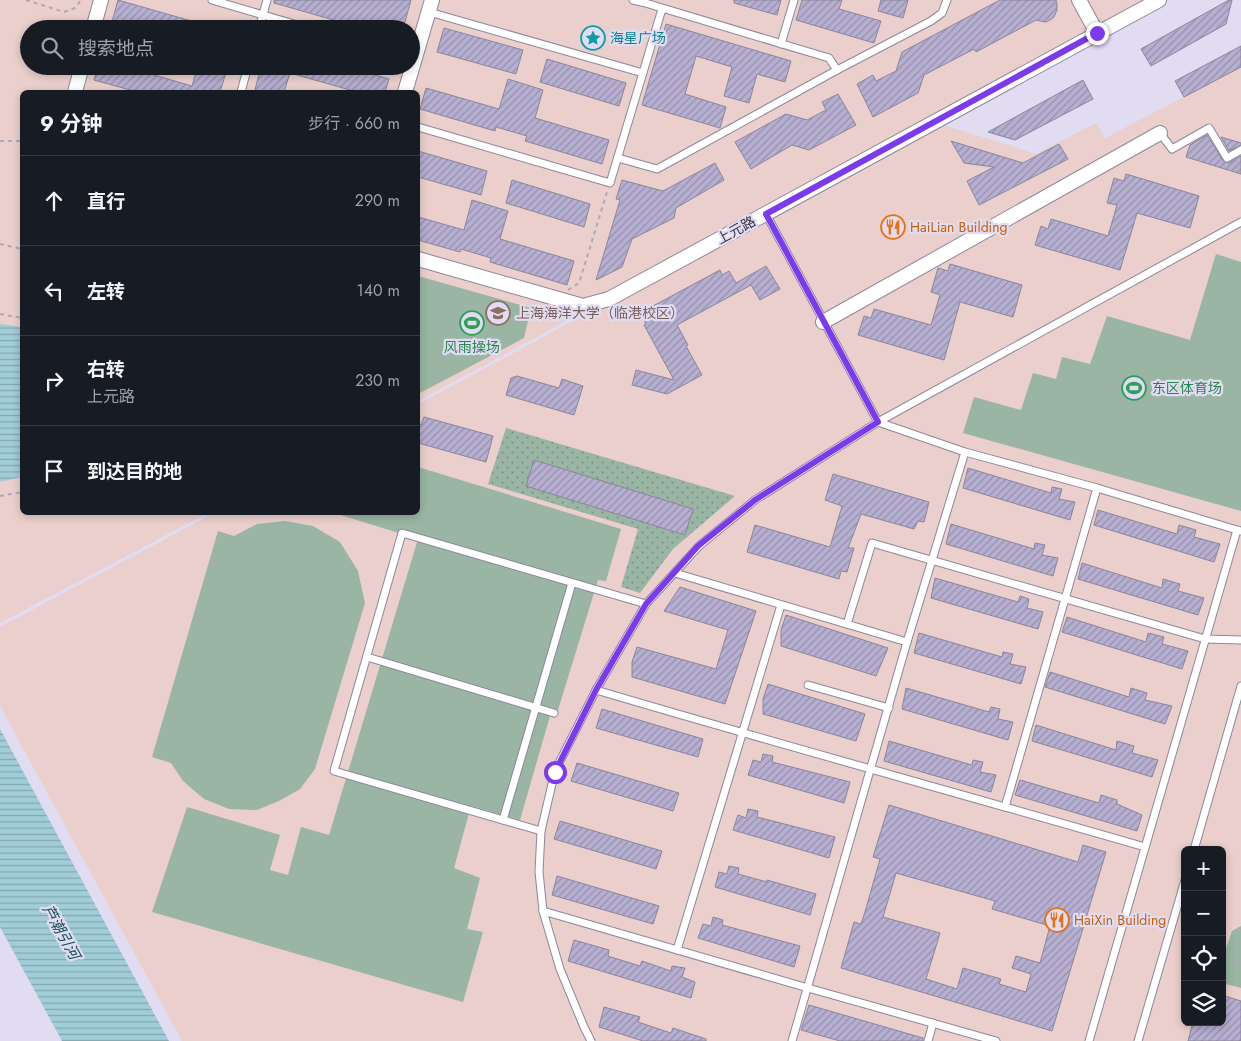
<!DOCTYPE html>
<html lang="zh">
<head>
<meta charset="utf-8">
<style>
	body { margin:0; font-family:Jost,"Noto Sans SC",sans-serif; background:#20242c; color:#f1f3f6 }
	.controls { position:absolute; right:15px; bottom:15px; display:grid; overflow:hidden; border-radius:8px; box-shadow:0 2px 8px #0003 }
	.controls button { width:45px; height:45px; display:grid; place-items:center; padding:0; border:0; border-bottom:1px solid #363941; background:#171b24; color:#f1f3f6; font:25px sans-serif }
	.stop { position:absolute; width:15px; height:15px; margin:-11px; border:4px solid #7c3aed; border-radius:50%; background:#fff }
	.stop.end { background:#7c3aed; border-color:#fff; box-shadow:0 1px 5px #0008 }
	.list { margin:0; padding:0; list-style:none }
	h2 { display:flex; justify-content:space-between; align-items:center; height:65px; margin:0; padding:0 20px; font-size:21px }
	h2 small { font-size:16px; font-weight:400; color:#9ea1a6 }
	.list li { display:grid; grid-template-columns:32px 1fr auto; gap:15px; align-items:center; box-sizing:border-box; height:90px; padding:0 20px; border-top:1px solid #363941 }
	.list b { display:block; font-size:19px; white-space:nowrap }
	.list p { margin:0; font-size:16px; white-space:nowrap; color:#9ea1a6 }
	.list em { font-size:16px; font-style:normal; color:#9ea1a6 }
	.icon { flex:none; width:28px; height:28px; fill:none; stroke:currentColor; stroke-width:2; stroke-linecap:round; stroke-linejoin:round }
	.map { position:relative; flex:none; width:1241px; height:1041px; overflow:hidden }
	.search { position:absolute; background:#171b24; box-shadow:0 2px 8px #0003; left:20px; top:20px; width:400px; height:55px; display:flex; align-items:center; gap:12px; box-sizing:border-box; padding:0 18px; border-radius:28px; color:#9ea1a6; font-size:19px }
	.panel { position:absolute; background:#171b24; box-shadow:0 2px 8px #0003; left:20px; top:90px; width:400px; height:425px; border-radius:8px }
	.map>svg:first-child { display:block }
	.education { fill:#eacfcc; fill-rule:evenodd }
	.grass { fill:url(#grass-dots) }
	.park { fill:#9ab5a4 }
	.water { fill:url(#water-rules) }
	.building { fill:url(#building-hatch); stroke:#8a859a; fill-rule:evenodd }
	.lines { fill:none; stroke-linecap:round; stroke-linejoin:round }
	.service-casing { stroke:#8c879c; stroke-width:9 }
	.minor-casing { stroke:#8c879c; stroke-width:16 }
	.path { stroke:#aca7ba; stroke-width:2; stroke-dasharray:4 4; stroke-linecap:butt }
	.service { stroke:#fff; stroke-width:7 }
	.minor { stroke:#fff; stroke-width:14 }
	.route { stroke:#7c3aed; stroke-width:6 }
	.labels { text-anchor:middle; stroke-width:4.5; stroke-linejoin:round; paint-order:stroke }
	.culture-label { font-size:14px; fill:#0d838f; stroke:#e2dcf3; text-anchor:start }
	.food-label { font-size:14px; fill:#c56008; stroke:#e2dcf3; text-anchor:start }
	.street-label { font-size:14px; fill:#37353e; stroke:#e2dcf3 }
	.education-label { font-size:14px; fill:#785e54; stroke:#e2dcf3; text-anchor:start }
	.leisure-label { font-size:14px; fill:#27864d; stroke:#e2dcf3 }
	.water-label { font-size:15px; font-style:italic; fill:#124f5c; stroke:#e2dcf3 }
</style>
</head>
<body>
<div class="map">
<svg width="1241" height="1041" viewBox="0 0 1241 1041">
	<defs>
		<pattern id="grass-dots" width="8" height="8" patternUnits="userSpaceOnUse" patternTransform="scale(1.25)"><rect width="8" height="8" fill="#9ab5a4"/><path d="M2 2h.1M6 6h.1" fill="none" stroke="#7e9487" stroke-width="1.8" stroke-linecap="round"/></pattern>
		<pattern id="water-rules" width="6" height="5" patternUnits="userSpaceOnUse" patternTransform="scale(1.25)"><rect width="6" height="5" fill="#a1cdd9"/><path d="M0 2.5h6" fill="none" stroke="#84a7b1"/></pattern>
		<pattern id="building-hatch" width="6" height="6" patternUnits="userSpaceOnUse" patternTransform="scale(1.25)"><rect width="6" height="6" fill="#b7afd1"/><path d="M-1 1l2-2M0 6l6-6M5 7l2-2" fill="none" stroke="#968fab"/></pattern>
	</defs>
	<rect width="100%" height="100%" fill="#e2dcf3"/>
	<g class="education">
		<path d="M0,0H1152L608,296L550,330L418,401V92H22V512L208,513L0,623ZM29,29H411V66H29Z"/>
		<path d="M1241,67V1041H182L0,706V627L214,513L418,512V404L551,333L609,299L934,122L1036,154L1096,123L1105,138ZM1185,850H1222V1022H1185Z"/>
	</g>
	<path class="grass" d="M506,428L735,496L673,549L640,593L621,587L638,529L488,484Z"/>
	<g class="park">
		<path d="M1216,254L1241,262V511L963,433L974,397L1021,410L1033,373L1056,379L1062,357L1090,364L1107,316L1190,340Z"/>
		<path d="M418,276L531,308L524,338L418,394Z"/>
		<path d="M418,467L621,529L606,581L598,580L558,710L550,716L520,820L471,806L454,868L480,878L467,929L483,932L463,1002L152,912L187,807L280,835L270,870L288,875L301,827L329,835L418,539L334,513L418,512Z"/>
		<path d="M285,521L313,526L340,542L358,571L365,603L315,769L300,789L279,801L257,810L229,809L204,799L183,781L171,763L152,757L218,531L234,536L257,524Z"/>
		<path d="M1241,926V988L1222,983V960L1232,931Z"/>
	</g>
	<g class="water">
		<path d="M0,324L16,326L22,328V477L0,482Z"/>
		<path d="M0,729L169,1041H62L0,927Z"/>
	</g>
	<g class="building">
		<path d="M118,0L209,26L208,29H110Z"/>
		<path d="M274,0H411L403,29H365L274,3Z"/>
		<path d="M734,0H781L777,15L734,3Z"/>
		<path d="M802,0H842L839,9L881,21L874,43L796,20Z"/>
		<path d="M881,0H908L903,18L878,11Z"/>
		<path d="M1000,0H1056L1057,4V10L1054,17L1050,20L1046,22L1040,21L1036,20L976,52L974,49L924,75L918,93L873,117L857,84L873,75L876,81L896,71L902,52Z"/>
		<path d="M1229,0H1232L1226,24L1151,66L1141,49Z"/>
		<path d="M666,24L791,61L785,82L757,74L749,103L724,96L732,67L696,56L685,94L726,107L720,128L642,105Z"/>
		<path d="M444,28L523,50L516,74L437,52Z"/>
		<path d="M1241,46V67L1184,97L1175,81Z"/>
		<path d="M547,59L626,83L619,106L540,82Z"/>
		<path d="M98,66H123L192,86L198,66H228L220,92H137L94,80Z"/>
		<path d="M261,66H344L389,79L385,92H357L290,73L284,92H263L255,90Z"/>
		<path d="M508,79L543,90L535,118L609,140L602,164L525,141L527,136L496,127L495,131L420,109L426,88L499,109Z"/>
		<path d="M1083,80L1093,99L1015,140L988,132Z"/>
		<path d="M838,94L856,125L809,150L792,145L751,169L735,142L786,114L807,120L826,110L822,102Z"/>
		<path d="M1207,135L1224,162L1229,163L1241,156V174L1186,157L1190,145Z"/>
		<path d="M1221,137L1241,143V145L1229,151Z"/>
		<path d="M951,141L1023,163L1059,144L1068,159L979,205L967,181L994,167L964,163Z"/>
		<path d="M418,151L487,171L481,195L418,177Z"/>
		<path d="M715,163L724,180L676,208L674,218L632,239L622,267L596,280L620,200L616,199L622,180L663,191Z"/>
		<path d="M1126,174L1199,196L1190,228L1137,213L1120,270L1035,245L1041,226L1048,229L1051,219L1108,236L1117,205L1107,203L1114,178L1124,181Z"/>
		<path d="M512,180L590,204L584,227L506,203Z"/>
		<path d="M472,200L508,211L500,239L574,261L567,285L490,262L491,258L461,249L460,252L418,240V217L464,230Z"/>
		<path d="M950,264L1022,285L1013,317L960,302L944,360L858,335L864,316L871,318L874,309L931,325L940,295L931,292L938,268L948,271Z"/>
		<path d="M766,266L780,289L760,300L751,285L677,325L688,345L686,346L702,375L667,394L632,385L636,370L674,380L644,325L646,324L640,313L720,270L722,275L729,271L736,283Z"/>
		<path d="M547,305L557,308L554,320L543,317Z"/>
		<path d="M517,376L559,388L562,379L583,386L574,415L506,395L511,378Z"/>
		<path d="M424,417L493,436L486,462L418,443V424L421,425Z"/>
		<path d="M534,460L693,509L685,535L526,486Z"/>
		<path d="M968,468L1051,493L1052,487L1062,489L1059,499L1075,502L1070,520L963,488Z"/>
		<path d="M833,474L929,502L924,522L918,521L914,529L861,514L848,548H854L847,572L841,571L839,579L747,552L755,525L830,547L842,506L825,500Z"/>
		<path d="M1098,510L1177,534L1179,525L1196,530L1194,537L1220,544L1214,562L1094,525Z"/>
		<path d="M951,524L1034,549L1035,543L1045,545L1042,555L1058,558L1053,576L946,544Z"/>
		<path d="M1082,563L1162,588L1163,579L1180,584L1178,591L1204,598L1198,615L1078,579Z"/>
		<path d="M935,578L1018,602L1020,596L1029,599L1027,608L1043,612L1038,629L931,598Z"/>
		<path d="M680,587L756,611L725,704L632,677V662L637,647L716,669L728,630L664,611Z"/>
		<path d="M786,615L888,648L876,676L781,646V630Z"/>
		<path d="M1067,617L1146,642L1148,633L1164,637L1162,644L1188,651L1182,669L1062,632Z"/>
		<path d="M919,633L1002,657L1003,652L1013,654L1010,664L1026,667L1021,684L914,653Z"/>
		<path d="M1050,672L1129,697L1131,688L1147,693L1145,700L1172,706L1165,724L1045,687Z"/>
		<path d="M768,684L865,714L856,741L763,714V699Z"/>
		<path d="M906,688L989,712L991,707L1000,709L998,719L1013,722L1008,740L902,709Z"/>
		<path d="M602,709L703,739L698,757L596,728Z"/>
		<path d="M1036,725L1116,750L1117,741L1134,746L1132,753L1158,760L1152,777L1032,741Z"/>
		<path d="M889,741L972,765L973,760L983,762L980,772L996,775L991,792L884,761Z"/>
		<path d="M763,754L773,756L772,762L850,782L844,803L748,775L753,760L761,762Z"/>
		<path d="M577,763L679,793L673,811L571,781Z"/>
		<path d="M1020,780L1099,803L1101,795L1117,800V804L1142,815L1137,831L1015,795Z"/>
		<path d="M889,805L1078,862L1083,845L1106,852L1052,1031L841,968L854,922L861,924L865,912L880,859L873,857ZM896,873L995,901L992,909L1050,926L1040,963L1016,956L1012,968L1031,974L1026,992L999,984L1001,979L963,968L957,989L926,979L940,933L883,917Z"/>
		<path d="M748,809L758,811L757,817L835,837L829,858L733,830L738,815L746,818Z"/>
		<path d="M560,821L662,851L656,869L554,839Z"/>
		<path d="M729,866L739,868L738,874L767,882V880L816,894L810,915L715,887L719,872L727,874Z"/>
		<path d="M557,876L659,906L653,924L552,895Z"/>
		<path d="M713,917L723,920L722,925L800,946L794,967L698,938L703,924L711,926Z"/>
		<path d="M574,940L609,950L608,956L640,966L642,961L671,971L672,966L685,968L682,977L695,982L691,998L568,961Z"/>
		<path d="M1222,995L1241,1001V1041H1188L1193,1022H1222Z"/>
		<path d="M809,1005L923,1038V1041H840L801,1030Z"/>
		<path d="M604,1007L640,1017L638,1022L671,1033L673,1028L706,1039V1041H643L599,1027Z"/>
	</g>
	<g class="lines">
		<g class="service-casing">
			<g id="service">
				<path d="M212,0L311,29"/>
				<path d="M633,0L642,2V0"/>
				<path d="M642,2L829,58L837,70"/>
				<path d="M429,12L643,73"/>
				<path d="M259,29L267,0"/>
				<path d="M781,44L794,0"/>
				<path d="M241,92L248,66"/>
				<path d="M418,127L610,183L662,9"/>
				<path d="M1160,133L1172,149L1209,128L1227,158L1241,150"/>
				<path d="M618,158L657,169L837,70L931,21L942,13L947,0"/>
				<path d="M766,214L878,422L1241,222"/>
				<path d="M675,573L907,642"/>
				<path d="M847,624L872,543L1205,639L1241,640"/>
				<path d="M367,657L554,713"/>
				<path d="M808,685L889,708"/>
				<path d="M596,690C778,744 962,794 1145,847"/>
				<path d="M1005,807L1097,488"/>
				<path d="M503,820L572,583"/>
				<path d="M541,831L334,771L402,533L646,604"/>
				<path d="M1194,850L1241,686"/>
				<path d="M543,911L808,988L996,1041"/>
				<path d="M677,950L781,605"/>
				<path d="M591,1041L584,1027L560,969L543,911L539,872L541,831L555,771L596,690L646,604L699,546L755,500L878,422L965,452L1097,488L1237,530L1241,531"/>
				<path d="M792,1041L907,642L965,452"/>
				<path d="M928,1041L933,1023"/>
				<path d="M1089,1041L1237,530"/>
				<path d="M1138,1041L1185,880"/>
			</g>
		</g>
		<g class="minor-casing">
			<g id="minor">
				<path d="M1079,0L1097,33"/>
				<path d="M93,29L101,0"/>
				<path d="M75,92L82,66"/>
				<path d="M405,92L432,0"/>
				<path d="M418,259L583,306L609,299L1159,0"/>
				<path d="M823,322L1160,133"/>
			</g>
		</g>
		<g class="path">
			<path d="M26,0L64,12L75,8L81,0"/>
			<path d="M0,141H22"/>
			<path d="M0,244L22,249"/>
			<path d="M568,290L579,283L607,192"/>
			<path d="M0,314L22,318"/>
			<path d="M0,496L22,492"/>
			<path d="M1223,958L1241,963"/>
		</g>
		<use href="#service" class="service"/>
		<use href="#minor" class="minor"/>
	</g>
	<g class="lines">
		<path class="route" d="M555,772L596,690L646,604L698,546L755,500L878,422L766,214L1097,33"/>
	</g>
	<defs>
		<g id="sight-ring" transform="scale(1.25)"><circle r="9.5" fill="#e2dcf3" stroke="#0f9aa8" stroke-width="1.5"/><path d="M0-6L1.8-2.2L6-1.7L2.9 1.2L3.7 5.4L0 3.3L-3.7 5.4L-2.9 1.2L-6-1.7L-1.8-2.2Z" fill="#0f9aa8"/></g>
		<g id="restaurant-ring" transform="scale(1.25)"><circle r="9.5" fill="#e2dcf3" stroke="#e8710a" stroke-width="1.5"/><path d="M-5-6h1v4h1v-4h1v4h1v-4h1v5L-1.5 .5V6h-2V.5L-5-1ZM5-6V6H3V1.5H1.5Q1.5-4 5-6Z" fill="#e8710a"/></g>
		<g id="university-ring" transform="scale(1.25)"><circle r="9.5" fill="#e2dcf3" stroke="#8d6e63" stroke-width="1.5"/><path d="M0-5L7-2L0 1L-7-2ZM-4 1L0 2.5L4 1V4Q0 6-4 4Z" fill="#8d6e63"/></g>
		<g id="stadium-ring" transform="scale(1.25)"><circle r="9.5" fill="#e2dcf3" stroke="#2e9e5b" stroke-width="1.5"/><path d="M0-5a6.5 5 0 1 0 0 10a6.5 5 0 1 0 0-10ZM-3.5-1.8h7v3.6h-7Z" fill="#2e9e5b"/></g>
	</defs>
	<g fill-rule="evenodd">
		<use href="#sight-ring" x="593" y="38"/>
		<use href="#restaurant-ring" x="893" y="227"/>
		<use href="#university-ring" x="498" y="313"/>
		<use href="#stadium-ring" x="472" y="323"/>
		<use href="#stadium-ring" x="1134" y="388"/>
		<use href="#restaurant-ring" x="1057" y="920"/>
	</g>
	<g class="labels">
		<g class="culture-label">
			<text x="610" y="43">海星广场</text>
		</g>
		<g class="food-label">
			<text x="910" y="232">HaiLian Building</text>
			<text x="1074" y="925">HaiXin Building</text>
		</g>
		<g class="street-label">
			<text transform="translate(736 230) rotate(-29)" y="5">上元路</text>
		</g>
		<g class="education-label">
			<text x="516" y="318">上海海洋大学（临港校区）</text>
		</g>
		<g class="leisure-label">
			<text x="472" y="352">风雨操场</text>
			<text x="1152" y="393" text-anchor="start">东区体育场</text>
		</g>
		<g class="water-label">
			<text transform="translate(61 932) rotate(61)" y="5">芦潮引河</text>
		</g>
	</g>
</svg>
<div class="controls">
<button>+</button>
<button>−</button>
<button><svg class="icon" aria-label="locate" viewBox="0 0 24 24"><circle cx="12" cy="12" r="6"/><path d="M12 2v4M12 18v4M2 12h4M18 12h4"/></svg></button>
<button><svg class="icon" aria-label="layers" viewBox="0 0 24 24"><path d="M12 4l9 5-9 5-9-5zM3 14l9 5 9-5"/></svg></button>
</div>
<div class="stop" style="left:555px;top:772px"></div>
<div class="stop end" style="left:1097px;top:33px"></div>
<div class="search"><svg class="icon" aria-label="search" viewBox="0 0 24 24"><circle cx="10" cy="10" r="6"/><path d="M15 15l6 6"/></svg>搜索地点</div>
<section class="panel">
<h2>9 分钟<small>步行 · 660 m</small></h2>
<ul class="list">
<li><svg class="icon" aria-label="ahead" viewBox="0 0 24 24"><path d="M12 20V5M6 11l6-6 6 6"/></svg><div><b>直行</b></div><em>290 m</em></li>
<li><svg class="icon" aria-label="left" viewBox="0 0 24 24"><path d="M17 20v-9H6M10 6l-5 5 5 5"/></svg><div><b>左转</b></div><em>140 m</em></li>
<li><svg class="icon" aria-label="right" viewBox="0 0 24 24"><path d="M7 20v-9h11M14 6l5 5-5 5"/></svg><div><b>右转</b><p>上元路</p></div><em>230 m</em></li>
<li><svg class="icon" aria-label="arrive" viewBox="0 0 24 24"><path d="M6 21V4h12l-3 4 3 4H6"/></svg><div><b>到达目的地</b></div></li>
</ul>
</section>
</div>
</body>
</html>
